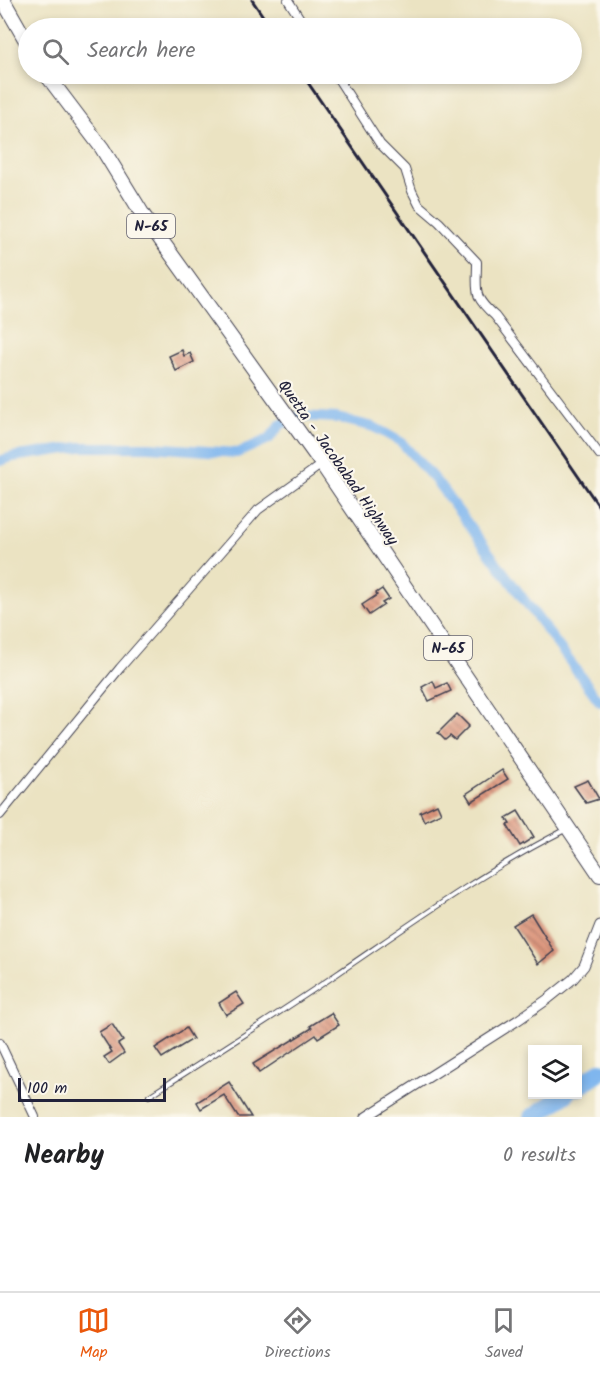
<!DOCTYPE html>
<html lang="en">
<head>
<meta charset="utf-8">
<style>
	body { margin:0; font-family:Kalam,sans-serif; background:#f2f2f2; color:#202124 }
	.controls { position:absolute; right:18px; bottom:18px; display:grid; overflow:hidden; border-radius:0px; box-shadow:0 3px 9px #0003 }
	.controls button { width:54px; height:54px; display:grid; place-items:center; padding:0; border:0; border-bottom:2px solid #e0e0e0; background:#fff; color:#202124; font:30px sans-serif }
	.scale { position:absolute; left:18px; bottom:15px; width:148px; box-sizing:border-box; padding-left:6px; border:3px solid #22223b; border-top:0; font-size:16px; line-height:21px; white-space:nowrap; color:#22223b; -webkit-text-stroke:4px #fbf7ec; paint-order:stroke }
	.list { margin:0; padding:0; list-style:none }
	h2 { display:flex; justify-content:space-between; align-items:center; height:78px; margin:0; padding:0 24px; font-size:26px }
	h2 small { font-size:20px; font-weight:400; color:#757577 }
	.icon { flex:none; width:33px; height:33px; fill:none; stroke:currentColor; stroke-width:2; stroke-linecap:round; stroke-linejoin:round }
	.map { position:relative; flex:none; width:600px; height:1117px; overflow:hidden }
	.search { position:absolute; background:#fff; box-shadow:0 3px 9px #0003; left:18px; right:18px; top:18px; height:66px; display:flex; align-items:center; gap:15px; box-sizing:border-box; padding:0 21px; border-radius:33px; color:#757577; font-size:22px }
	.sheet { height:174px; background:#fff }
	nav { display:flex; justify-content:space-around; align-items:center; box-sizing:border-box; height:84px; border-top:2px solid #e0e0e0; background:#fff; font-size:16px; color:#757577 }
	nav a { display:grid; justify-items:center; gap:3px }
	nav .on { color:#ea580c }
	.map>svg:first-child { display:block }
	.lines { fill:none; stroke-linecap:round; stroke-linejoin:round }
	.canal { stroke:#7fb6ee; stroke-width:10 }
	.river { stroke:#7fb6ee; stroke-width:18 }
	.building { fill:url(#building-back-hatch) }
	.service-casing { stroke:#403f4f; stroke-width:6 }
	.minor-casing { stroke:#403f4f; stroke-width:10 }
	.tertiary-casing { stroke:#403f4f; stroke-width:11 }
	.trunk-casing { stroke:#403f4f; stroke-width:16 }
	.service { stroke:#fff; stroke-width:4 }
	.minor { stroke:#fff; stroke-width:8 }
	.tertiary { stroke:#fff; stroke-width:9 }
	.trunk { stroke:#fff; stroke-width:14 }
	.rail { stroke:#22223b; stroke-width:3 }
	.labels { text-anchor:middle; stroke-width:4.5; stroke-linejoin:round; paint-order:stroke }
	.shield { fill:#fbf7ec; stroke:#636270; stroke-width:1.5 }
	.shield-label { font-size:15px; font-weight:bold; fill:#22223b }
	.street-label { font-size:16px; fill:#22223b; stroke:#fbf7ec }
</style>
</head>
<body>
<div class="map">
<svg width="600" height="1117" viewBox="0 0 600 1117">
	<defs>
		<pattern id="building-back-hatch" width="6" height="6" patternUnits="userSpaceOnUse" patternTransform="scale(1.5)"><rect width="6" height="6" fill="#dc957c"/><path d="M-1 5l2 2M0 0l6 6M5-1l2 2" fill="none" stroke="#b27967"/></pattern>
	</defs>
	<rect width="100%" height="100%" fill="#fbf7ec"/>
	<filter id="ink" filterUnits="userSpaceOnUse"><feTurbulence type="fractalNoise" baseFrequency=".0167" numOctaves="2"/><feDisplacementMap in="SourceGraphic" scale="12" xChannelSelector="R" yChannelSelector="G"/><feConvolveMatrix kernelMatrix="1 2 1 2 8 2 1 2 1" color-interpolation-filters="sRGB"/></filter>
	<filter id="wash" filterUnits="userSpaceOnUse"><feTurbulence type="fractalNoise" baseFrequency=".008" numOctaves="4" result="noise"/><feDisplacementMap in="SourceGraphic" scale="24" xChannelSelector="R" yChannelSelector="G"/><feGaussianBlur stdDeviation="1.35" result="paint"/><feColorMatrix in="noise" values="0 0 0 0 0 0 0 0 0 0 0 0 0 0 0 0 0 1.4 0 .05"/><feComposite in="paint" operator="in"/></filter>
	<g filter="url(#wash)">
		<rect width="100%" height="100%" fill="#ebe3c2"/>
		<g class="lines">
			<path class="canal" d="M0,461L12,457L80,447H150L237,453L269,439L280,425L299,416L337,418L374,427L401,442L436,481L600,702"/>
			<g class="river">
				<path d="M578,1087L600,1071"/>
				<path d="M533,1117L566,1094"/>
			</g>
		</g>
		<g id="blocks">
			<g class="building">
				<path d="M182,350L184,356L190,353L194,362L176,371L169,356Z"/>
				<path d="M382,589L389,599L382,603L384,605L369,615L362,605L377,595L376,593Z"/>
				<path d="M433,681L436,688L447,683L451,691L429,701L422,687Z"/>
				<path d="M457,714L469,726L455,740L450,736L445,740L438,733Z"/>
				<path d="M502,770L508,779L471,802L466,794Z"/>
				<path d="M588,780L599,799L586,803L574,786Z"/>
				<path d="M437,804L441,813L424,821L420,812Z"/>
				<path d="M518,811L534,837L520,846L507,825L510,824L506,818Z"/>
				<path d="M531,914L554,951L538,964L513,925Z"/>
				<path d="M236,992L244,1004L226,1015L219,1003Z"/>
				<path d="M331,1013L339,1025L318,1038L316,1035L259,1073L253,1064L312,1028L310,1026Z"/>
				<path d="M112,1024L123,1041L118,1044L124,1053L109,1064L104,1057L112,1052L99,1032Z"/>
				<path d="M186,1028L193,1039L162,1058L155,1048Z"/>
				<path d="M229,1082L251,1117H238L224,1095L201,1109L197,1102Z"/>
			</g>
		</g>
	</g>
	<g filter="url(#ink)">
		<use href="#blocks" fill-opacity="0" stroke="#403f4f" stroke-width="1.5"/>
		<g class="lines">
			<g class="service-casing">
				<path id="service" d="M149,1096C212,1056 275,1016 337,974C412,923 484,871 565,830"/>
			</g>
			<g class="minor-casing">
				<g id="minor">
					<path d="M288,0L306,28"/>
					<path d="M335,74L380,144L405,169L412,191L419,205L439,222L477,262C477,291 472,296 495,316L600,455"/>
					<path d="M0,815L120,668L258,510L322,464"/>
					<path d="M0,1043L35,1117"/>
				</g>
			</g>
			<g class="tertiary-casing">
				<path id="tertiary" d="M366,1117L518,1020L548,999L573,979L584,966L600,925"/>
			</g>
			<g class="trunk-casing">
				<g id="trunk">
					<path d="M3,0L28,44"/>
					<path d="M46,74L102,148L143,215L322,464L600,875"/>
				</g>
			</g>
			<use href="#service" class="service"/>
			<use href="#minor" class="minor"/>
			<use href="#tertiary" class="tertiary"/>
			<use href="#trunk" class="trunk"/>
			<g class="rail">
				<path d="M252,0L271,28"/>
				<path d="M302,74L600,508"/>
			</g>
		</g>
	</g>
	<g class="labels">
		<g class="shield">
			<rect x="127" y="214" width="48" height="24" rx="4.5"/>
			<rect x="424" y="636" width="48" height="24" rx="4.5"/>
		</g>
		<g class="shield-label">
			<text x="151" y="231">N-65</text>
			<text x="448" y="653">N-65</text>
		</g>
		<g class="street-label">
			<text transform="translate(339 462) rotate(55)" y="6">Quetta - Jacobabad Highway</text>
		</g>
	</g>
</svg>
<div class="controls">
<button><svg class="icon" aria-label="layers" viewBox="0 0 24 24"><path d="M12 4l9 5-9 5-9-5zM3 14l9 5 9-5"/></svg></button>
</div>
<div class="scale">100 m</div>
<div class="search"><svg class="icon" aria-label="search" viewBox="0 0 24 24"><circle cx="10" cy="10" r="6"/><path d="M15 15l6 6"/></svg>Search here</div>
</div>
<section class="sheet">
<h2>Nearby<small>0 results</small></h2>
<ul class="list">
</ul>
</section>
<nav>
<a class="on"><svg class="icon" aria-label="map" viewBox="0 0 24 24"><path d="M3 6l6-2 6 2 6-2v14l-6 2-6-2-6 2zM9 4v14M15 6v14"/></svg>Map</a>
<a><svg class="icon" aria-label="directions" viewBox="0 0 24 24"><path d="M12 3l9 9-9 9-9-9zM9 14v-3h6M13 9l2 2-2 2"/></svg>Directions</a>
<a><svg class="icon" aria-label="saved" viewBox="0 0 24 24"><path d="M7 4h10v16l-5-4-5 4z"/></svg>Saved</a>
</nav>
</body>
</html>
